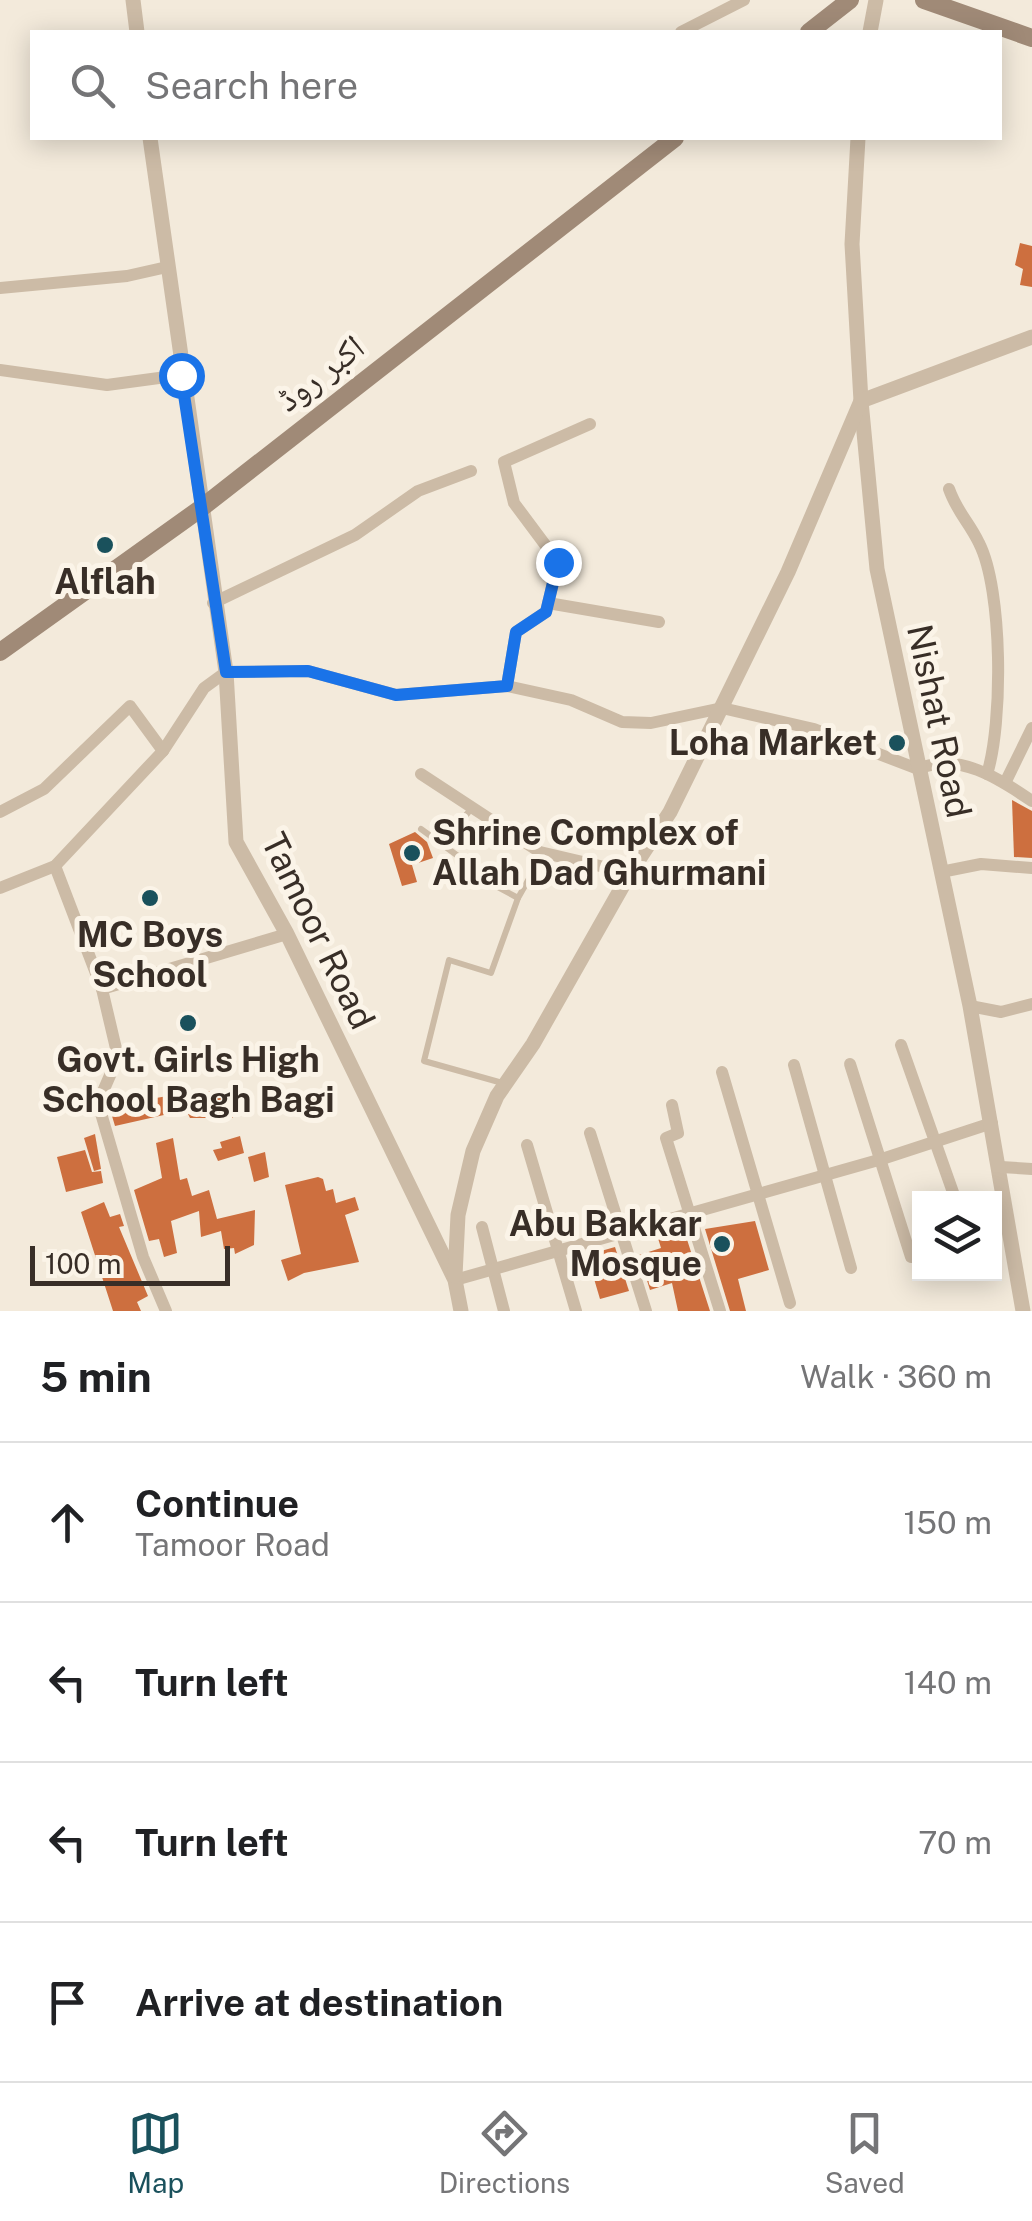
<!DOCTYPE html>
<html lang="en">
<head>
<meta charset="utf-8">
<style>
	body { margin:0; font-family:"Public Sans","Noto Naskh Arabic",sans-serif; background:#f6f6f6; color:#202124 }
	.controls { position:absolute; right:30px; bottom:30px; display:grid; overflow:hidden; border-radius:0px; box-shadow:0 5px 25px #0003 }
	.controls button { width:90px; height:90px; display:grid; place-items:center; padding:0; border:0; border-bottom:2px solid #e0e0e0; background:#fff; color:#202124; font:50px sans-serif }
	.scale { position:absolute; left:30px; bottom:25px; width:200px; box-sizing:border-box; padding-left:10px; border:5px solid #382e27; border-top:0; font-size:28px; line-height:35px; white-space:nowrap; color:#382e27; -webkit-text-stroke:8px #fbf4e8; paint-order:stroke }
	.stop { position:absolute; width:30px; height:30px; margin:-22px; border:8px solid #1a73e8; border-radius:50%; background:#fff }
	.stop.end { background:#1a73e8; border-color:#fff; box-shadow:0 2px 10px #0008 }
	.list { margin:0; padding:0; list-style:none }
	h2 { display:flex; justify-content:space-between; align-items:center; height:130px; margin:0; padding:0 40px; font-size:42px }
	h2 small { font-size:32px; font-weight:400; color:#757577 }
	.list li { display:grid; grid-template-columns:65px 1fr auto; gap:30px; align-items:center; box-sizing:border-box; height:160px; padding:0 40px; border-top:2px solid #e0e0e0 }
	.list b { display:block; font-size:38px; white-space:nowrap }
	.list p { margin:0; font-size:32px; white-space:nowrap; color:#757577 }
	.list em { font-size:32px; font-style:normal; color:#757577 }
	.icon { flex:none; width:55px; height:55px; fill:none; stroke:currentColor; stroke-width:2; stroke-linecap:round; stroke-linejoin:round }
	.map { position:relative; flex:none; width:1032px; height:1311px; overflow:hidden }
	.search { position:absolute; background:#fff; box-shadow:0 5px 25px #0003; left:30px; right:30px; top:30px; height:110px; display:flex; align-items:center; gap:25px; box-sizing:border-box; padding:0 35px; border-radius:0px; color:#757577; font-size:38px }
	.sheet { height:770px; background:#fff }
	nav { display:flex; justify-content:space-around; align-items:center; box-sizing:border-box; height:140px; border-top:2px solid #e0e0e0; background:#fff; font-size:28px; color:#757577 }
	nav a { display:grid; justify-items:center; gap:5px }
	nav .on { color:#1a515c }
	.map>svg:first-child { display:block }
	.building { fill:#cd6f3f }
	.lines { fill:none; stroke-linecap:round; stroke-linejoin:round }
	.service { stroke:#ccbba6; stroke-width:6 }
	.minor { stroke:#ccbba6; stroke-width:12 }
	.tertiary { stroke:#ccbba6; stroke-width:15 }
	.secondary { stroke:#a08a77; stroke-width:18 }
	.route { stroke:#1a73e8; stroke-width:12 }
	.poi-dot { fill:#1a515c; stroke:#fbf4e8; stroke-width:4 }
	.labels { text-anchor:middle; stroke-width:10; stroke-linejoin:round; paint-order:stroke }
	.street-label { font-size:35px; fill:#382e27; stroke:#fbf4e8 }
	.poi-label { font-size:35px; font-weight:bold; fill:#382e27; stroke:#fbf4e8 }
</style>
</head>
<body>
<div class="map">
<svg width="1032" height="1311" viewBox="0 0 1032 1311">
	<rect width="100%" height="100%" fill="#f3eadb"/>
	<g class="building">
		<path d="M1020,243L1032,246V287L1020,285L1023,269L1015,265Z"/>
		<path d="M1012,800L1032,811V858L1014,857Z"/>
		<path d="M415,832L427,842L433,858L412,865L417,882L402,886L389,844Z"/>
		<path d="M197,1091H224L233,1118H190L186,1110L115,1126L109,1106Z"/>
		<path d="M95,1134L101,1169L94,1171L84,1138Z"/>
		<path d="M240,1136L244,1153L218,1161L213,1150L222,1148L220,1142Z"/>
		<path d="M173,1138L180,1180L187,1178L192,1196L209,1190L217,1219L255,1210L254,1245L235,1254L234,1248L224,1249L221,1231L201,1237L199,1211L171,1221L177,1253L164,1257L159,1239L149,1241L134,1190L162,1178L156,1143Z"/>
		<path d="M85,1150L92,1172L101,1171L103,1183L66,1192L57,1157Z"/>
		<path d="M265,1152L269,1177L254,1182L248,1157Z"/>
		<path d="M318,1177L323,1179L326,1191L333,1189L336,1203L355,1197L359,1210L345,1215L359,1262L304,1273L288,1281L281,1260L301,1254L285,1185Z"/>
		<path d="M104,1202L110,1217L120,1214L124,1226L119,1227L148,1296L137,1302L141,1311H113L81,1212Z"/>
		<path d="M755,1221L769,1270L738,1279L746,1311H730L705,1229Z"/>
		<path d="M683,1227L710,1311H678L672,1283L650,1290L639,1255L661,1248L657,1235Z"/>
		<path d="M615,1247L629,1291L600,1299L587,1255Z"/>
	</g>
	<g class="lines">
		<g class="service">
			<path d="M421,829L469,864L470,872L518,898"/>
			<path d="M443,843L471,809"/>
			<path d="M506,1084L424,1061L449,960L491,973L518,898L543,854"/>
		</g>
		<g class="minor">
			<path d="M681,32L744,0"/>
			<path d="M0,288L127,276L167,267"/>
			<path d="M0,370L107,385L181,375"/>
			<path d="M949,489C957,512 969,522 979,543C1003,590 1003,724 987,774"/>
			<path d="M213,603L355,535L418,491L471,471"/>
			<path d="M548,603L659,622"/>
			<path d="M507,686L516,632L546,612L558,562L514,503L504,462L590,424"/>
			<path d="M421,774L540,852L630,873"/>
			<path d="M1005,783L1032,728"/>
			<path d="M0,812L44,789L130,706L163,751"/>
			<path d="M55,866L102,989L118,1057L98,1103L143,1257L166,1311"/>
			<path d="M941,872L981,864L1032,868"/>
			<path d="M0,888L55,866L163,751L204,688L226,672L308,671L396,695L507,686L571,700L622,722L651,723L722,708L814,729L918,769C959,752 998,778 1032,801"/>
			<path d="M102,989L287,934"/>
			<path d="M970,1006L1001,1012L1032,1004"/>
			<path d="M901,1045L955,1198"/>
			<path d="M850,1064L911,1257"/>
			<path d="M794,1065L851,1268"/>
			<path d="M722,1072L790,1303"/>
			<path d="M672,1105L678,1133L666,1138L720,1311"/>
			<path d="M590,1133L646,1311"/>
			<path d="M527,1145L576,1311"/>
			<path d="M1001,1167L1032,1169"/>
			<path d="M482,1227L504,1311"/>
			<path d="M455,1280L882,1159L992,1123"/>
		</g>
		<g class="tertiary">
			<path d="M133,0L137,32"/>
			<path d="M870,32L876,0"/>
			<path d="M150,138L226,672L236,842L287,934L455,1280L461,1311"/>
			<path d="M858,138L852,244L861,401L877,569L970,1006L1023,1311"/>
			<path d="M455,1276L458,1215L473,1151L497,1096L533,1044L630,873L670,812L788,572L861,401L1032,337"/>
		</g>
		<g class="secondary">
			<path d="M924,0L1032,38"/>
			<path d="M809,32L850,0"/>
			<path d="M0,652L200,509L675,138"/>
		</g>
	</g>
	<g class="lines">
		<path class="route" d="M181,375L226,672L308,671L396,695L507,686L516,632L546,612L558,562"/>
	</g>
	<g class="poi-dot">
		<circle cx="105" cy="545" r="10"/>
		<circle cx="897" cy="743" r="10"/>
		<circle cx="412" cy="853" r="10"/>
		<circle cx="150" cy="898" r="10"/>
		<circle cx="188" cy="1023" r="10"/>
		<circle cx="722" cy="1244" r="10"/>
	</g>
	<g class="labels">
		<g class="street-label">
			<text transform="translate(320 373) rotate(-38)" y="12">اکبر روڈ</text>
			<text transform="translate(939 721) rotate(78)" y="12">Nishat Road</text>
			<text transform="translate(318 931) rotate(64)" y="12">Tamoor Road</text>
		</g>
		<g class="poi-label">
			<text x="105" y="594">Alflah</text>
			<text x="877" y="755" text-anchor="end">Loha Market</text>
			<text x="432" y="845" text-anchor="start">Shrine Complex of<tspan x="432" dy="40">Allah Dad Ghurmani</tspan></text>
			<text x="150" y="947">MC Boys<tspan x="150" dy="40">School</tspan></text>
			<text x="188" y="1072">Govt. Girls High<tspan x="188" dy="40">School Bagh Bagi</tspan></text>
			<text x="702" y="1236" text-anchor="end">Abu Bakkar<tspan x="702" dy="40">Mosque</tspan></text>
		</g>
	</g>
</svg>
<div class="controls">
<button><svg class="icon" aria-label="layers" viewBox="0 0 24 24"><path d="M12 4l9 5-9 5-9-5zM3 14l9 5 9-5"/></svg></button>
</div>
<div class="scale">100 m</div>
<div class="stop" style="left:181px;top:375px"></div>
<div class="stop end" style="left:558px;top:562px"></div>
<div class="search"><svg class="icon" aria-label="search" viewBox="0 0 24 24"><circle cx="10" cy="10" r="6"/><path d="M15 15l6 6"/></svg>Search here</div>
</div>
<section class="sheet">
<h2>5 min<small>Walk · 360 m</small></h2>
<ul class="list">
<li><svg class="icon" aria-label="ahead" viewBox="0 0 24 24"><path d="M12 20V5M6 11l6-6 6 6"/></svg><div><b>Continue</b><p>Tamoor Road</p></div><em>150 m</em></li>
<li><svg class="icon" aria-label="left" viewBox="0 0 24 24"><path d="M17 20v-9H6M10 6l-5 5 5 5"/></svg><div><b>Turn left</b></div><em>140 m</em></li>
<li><svg class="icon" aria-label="left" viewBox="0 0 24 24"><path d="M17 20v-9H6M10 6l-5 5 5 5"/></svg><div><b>Turn left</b></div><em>70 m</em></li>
<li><svg class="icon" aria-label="arrive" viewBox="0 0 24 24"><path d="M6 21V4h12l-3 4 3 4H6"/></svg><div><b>Arrive at destination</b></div></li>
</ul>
</section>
<nav>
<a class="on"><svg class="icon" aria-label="map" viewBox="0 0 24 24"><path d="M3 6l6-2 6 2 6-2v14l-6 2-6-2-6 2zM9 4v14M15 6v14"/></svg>Map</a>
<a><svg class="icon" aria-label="directions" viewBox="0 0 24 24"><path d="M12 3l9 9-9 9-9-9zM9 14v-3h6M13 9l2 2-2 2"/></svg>Directions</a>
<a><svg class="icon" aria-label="saved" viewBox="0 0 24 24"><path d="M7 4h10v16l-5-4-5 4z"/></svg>Saved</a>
</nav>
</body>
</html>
